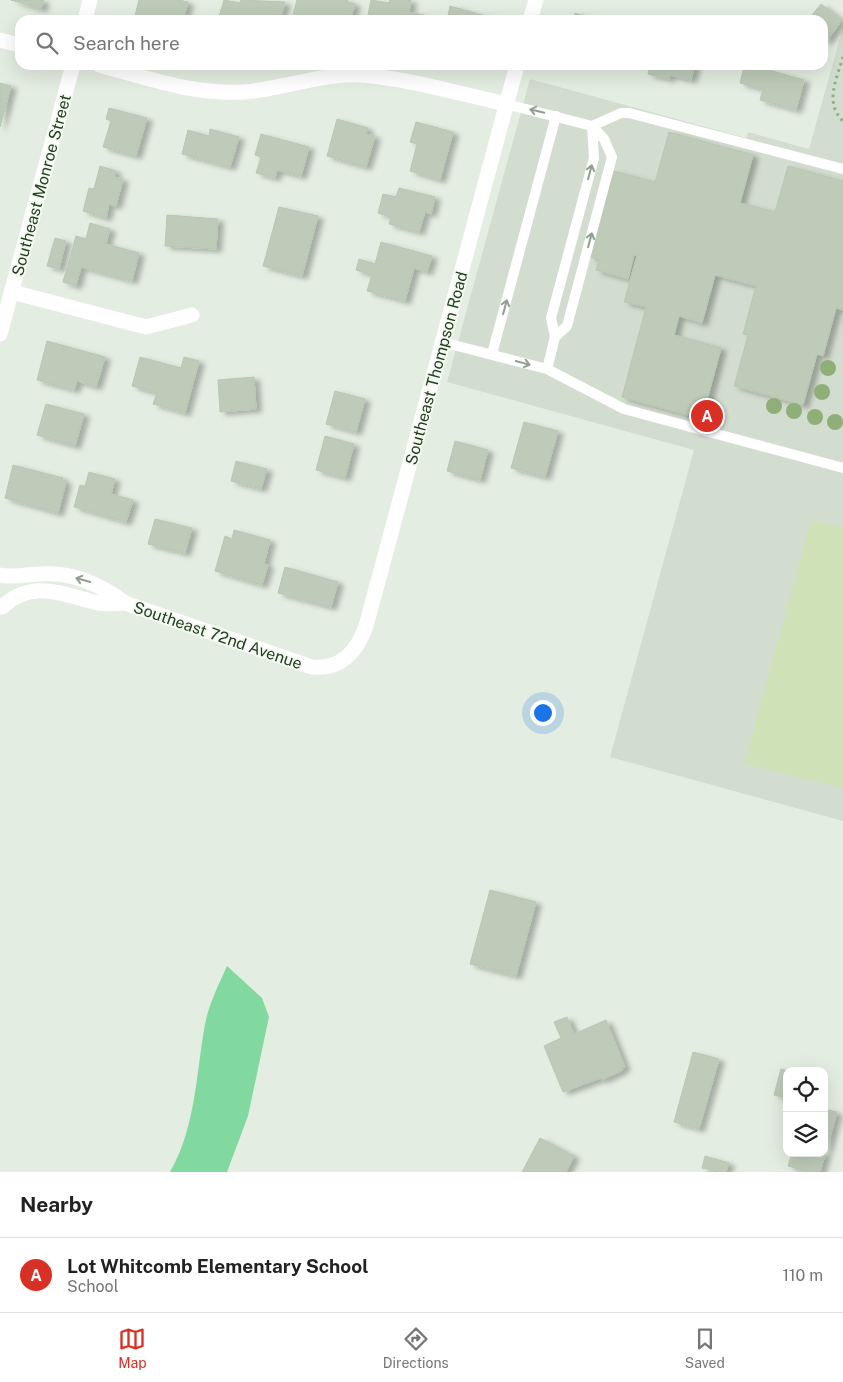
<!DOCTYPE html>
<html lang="en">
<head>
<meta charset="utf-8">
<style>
	body { margin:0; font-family:"Public Sans",sans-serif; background:#f2f2f2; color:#222 }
	.controls { position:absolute; right:15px; bottom:15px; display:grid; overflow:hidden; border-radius:10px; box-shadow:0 5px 20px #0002 }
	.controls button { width:45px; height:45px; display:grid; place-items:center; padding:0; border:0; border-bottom:1px solid #e0e0e0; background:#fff; color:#222; font:25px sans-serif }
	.you { position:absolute; left:542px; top:712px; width:18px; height:18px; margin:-12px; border:4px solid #fff; border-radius:50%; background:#1a73e8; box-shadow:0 0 0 8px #1a73e833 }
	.badge { display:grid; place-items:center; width:32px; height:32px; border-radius:50%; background:#d93025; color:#fff; font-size:16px; font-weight:700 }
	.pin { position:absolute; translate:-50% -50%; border:2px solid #fff; box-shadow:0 1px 5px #0006 }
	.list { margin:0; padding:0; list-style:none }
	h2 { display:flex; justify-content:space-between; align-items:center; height:65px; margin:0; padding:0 20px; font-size:21px }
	h2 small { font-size:16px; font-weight:400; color:#767676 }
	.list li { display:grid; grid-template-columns:32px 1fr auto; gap:15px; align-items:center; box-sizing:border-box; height:75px; padding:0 20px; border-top:1px solid #e0e0e0 }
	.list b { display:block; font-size:19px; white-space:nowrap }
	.list p { margin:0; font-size:16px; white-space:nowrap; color:#767676 }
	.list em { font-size:16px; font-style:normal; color:#767676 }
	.icon { flex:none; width:28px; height:28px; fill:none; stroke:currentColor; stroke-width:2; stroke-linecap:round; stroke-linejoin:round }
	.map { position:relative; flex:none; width:843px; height:1172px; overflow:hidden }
	.search { position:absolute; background:#fff; box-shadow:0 5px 20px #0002; left:15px; right:15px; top:15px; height:55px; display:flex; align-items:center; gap:12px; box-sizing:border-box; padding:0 18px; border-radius:15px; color:#767676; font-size:19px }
	.sheet { height:140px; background:#fff }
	nav { display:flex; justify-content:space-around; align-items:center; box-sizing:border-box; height:70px; border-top:1px solid #e0e0e0; background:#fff; font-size:14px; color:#767676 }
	nav a { display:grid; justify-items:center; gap:2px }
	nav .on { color:#d93025 }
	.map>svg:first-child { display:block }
	.built { fill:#d3ddcf }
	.green { fill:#cee1b7 }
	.water { fill:#82d99f }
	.building { fill:#bdcbb8; stroke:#b7c8b2; filter:url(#shadow) }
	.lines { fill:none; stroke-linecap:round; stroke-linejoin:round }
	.path { stroke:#85b57d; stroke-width:3; stroke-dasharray:2.5 4; stroke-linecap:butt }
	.lane { stroke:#fff; stroke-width:10 }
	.street { stroke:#fff; stroke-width:15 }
	.secondary { stroke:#fff; stroke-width:15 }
	.tree { fill:#8faf79 }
	.oneway { stroke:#90a08f }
	.labels { text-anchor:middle; stroke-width:4; stroke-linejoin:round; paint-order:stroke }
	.street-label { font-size:16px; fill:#22401f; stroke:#f4f9f2 }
</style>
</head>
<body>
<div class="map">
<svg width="843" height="1172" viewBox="0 0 843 1172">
	<defs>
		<filter id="shadow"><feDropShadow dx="5.5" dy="3" stdDeviation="2.5" flood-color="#0004"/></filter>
	</defs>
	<rect width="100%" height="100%" fill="#e4ede1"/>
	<path class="built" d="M843,27V821L610,757L694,450L447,382L530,79L746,138L748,132L809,149Z"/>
	<path class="green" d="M811,520L843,528V788L744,764Z"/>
	<path class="water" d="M227,966L262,998L269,1017L248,1116L227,1172H170C196,1127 196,1073 205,1024C209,1004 219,984 227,966Z"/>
	<g class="building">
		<path d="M11,0H44L41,9Z"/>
		<path d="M139,0H179L188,2L183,20H134Z"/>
		<path d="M224,0L240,3L241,0L285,2L280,20H218Z"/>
		<path d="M297,0H348L347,2L355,4L350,20H300L292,18Z"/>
		<path d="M371,0L389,3L390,0H411L409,12L423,15L422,20H367Z"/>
		<path d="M821,4L842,20L826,42L823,40V20H808Z"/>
		<path d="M450,6L489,17V20H447Z"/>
		<path d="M575,13L599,20H574Z"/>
		<path d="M650,65H695L691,80L670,75L669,79L648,74Z"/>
		<path d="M754,66L804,80L796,110L760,100L763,89L740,83L744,67L753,69Z"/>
		<path d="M0,83L11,86L0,127Z"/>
		<path d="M109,108L147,118L136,156L103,147L111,121L106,119Z"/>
		<path d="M337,119L368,128L366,134L375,136L366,167L327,156Z"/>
		<path d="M416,122L453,132L440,180L410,171L417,144L410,142Z"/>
		<path d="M210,129L239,137L230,167L182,154L188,130L209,136Z"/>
		<path d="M669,132L753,155L740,203L775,212L788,166L843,181V310L836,308L823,356L817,354L803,405L734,386L748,335L743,334L756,286L715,275L702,323L679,316L674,335L721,348L702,419L622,397L646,307L624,302L637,256L634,255L628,279L596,270L599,260L590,257L614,171L655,182Z"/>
		<path d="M261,134L309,147L301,176L277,170L275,178L256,173L261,157L255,155Z"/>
		<path d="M100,166L116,171L114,177L123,179L116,206L109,204L106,218L83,211L89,188L94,189Z"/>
		<path d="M399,188L435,197L431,214L425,212L419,232L389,224L391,217L378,213L383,194L396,197Z"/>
		<path d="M279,207L318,216L302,276L263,266Z"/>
		<path d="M167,215L218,219L216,249L165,246Z"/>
		<path d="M90,223L110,229L106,244L139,253L132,281L81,267L76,286L63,282L76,236L86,239Z"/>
		<path d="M55,238L66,241L59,269L47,266Z"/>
		<path d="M381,242L432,256L427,272L414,268L405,301L367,291L372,275L356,270L359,259L375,264Z"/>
		<path d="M47,341L105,357L96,387L77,381L74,390L37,380Z"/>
		<path d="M140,357L181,368L184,357L199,361L185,413L153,404L157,393L132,386Z"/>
		<path d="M254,377L256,409L220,412L218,380Z"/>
		<path d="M335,391L365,399L356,432L326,424Z"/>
		<path d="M46,404L84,414L75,446L37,435Z"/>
		<path d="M524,422L558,431L545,477L511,468Z"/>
		<path d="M325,436L354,444L345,478L316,470Z"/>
		<path d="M455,441L488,450L480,480L447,471Z"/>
		<path d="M236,461L267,469L261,489L231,481Z"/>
		<path d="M13,465L63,478L62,481L66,482L58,513L5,498Z"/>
		<path d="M89,472L115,479L111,494L133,500L126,522L74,507L80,485L85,486Z"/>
		<path d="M155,519L192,528L185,553L148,544Z"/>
		<path d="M234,530L270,540L264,564L268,565L262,585L215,571L225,536L232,539Z"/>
		<path d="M285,567L338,582L331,607L278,593Z"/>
		<path d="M490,890L536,902L516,976L470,964Z"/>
		<path d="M567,1017L574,1034L606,1020L625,1067L622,1068L623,1070L602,1080L601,1078L563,1092L544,1046L561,1038L554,1022Z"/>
		<path d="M693,1052L719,1059L699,1129L674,1122Z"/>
		<path d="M781,1069L789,1071H787V1098L774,1095Z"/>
		<path d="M824,1109L837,1112L820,1172H810L788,1166L792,1153H824Z"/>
		<path d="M540,1138L574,1156L566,1172H522Z"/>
		<path d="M705,1156L729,1163L726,1172L702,1168Z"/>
	</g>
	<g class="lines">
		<path class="path" d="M843,57C837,78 824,103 843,121"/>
		<g class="lane">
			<path d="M555,337L551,318L594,158L592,126L621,113H629L843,169"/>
			<path d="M442,342L547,369L555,337L567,326L612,157L604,139L592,126L506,104"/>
			<path d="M492,354L556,116"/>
			<path d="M547,369L624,409L843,468"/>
		</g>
		<g class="street">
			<path d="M85,20L90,0"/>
			<path d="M0,40L20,45"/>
			<path d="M99,65C147,78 195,95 244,92C283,89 322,73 361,75C406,78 461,94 506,104"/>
			<path d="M12,292L146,327L192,315"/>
			<path d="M0,334L73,65"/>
		</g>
		<g class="secondary">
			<path d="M530,20L536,0"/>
			<path d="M0,575C14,578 28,574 43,574C73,572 101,585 125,603L312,667C340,670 357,652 366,626L517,65"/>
			<path d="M2,607C33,578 63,595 98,603C106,605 116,603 125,603"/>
		</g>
	</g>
	<g class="tree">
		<circle cx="828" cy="368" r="8"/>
		<circle cx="822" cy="392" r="8"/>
		<circle cx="774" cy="406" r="8"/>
		<circle cx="794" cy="411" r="8"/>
		<circle cx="815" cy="417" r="8"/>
		<circle cx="835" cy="422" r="8"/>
	</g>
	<defs><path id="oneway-shaft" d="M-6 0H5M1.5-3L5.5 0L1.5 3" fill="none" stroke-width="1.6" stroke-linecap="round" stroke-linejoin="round" transform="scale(1.25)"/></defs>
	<g class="oneway">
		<use href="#oneway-shaft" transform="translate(537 111) rotate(-166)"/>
		<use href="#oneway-shaft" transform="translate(590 172) rotate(-75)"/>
		<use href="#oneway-shaft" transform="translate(590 240) rotate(-75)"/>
		<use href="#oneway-shaft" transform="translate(505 307) rotate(-75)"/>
		<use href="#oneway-shaft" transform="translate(523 363) rotate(15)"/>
		<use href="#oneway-shaft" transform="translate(83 580) rotate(-164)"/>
	</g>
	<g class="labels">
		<g class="street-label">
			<text transform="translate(41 185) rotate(-75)" y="6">Southeast Monroe Street</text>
			<text transform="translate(436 368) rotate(-75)" y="6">Southeast Thompson Road</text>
			<text transform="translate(218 635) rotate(19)" y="6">Southeast 72nd Avenue</text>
		</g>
	</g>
</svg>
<div class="controls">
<button><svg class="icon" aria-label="locate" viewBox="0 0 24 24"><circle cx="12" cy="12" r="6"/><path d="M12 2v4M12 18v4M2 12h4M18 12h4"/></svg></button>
<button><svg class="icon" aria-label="layers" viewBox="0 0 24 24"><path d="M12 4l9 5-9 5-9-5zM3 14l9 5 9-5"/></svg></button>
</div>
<div class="you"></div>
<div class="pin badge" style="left:707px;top:416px">A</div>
<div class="search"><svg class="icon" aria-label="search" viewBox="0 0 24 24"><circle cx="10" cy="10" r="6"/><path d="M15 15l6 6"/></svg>Search here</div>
</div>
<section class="sheet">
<h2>Nearby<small></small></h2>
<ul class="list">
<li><span class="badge">A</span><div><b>Lot Whitcomb Elementary School</b><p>School</p></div><em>110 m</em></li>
</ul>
</section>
<nav>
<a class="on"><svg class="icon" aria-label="map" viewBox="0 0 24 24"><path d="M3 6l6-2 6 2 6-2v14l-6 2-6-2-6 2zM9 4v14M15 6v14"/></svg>Map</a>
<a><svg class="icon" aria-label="directions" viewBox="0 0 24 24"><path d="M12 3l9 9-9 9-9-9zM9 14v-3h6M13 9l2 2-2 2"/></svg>Directions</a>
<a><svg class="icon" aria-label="saved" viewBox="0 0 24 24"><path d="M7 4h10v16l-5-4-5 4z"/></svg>Saved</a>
</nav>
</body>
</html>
